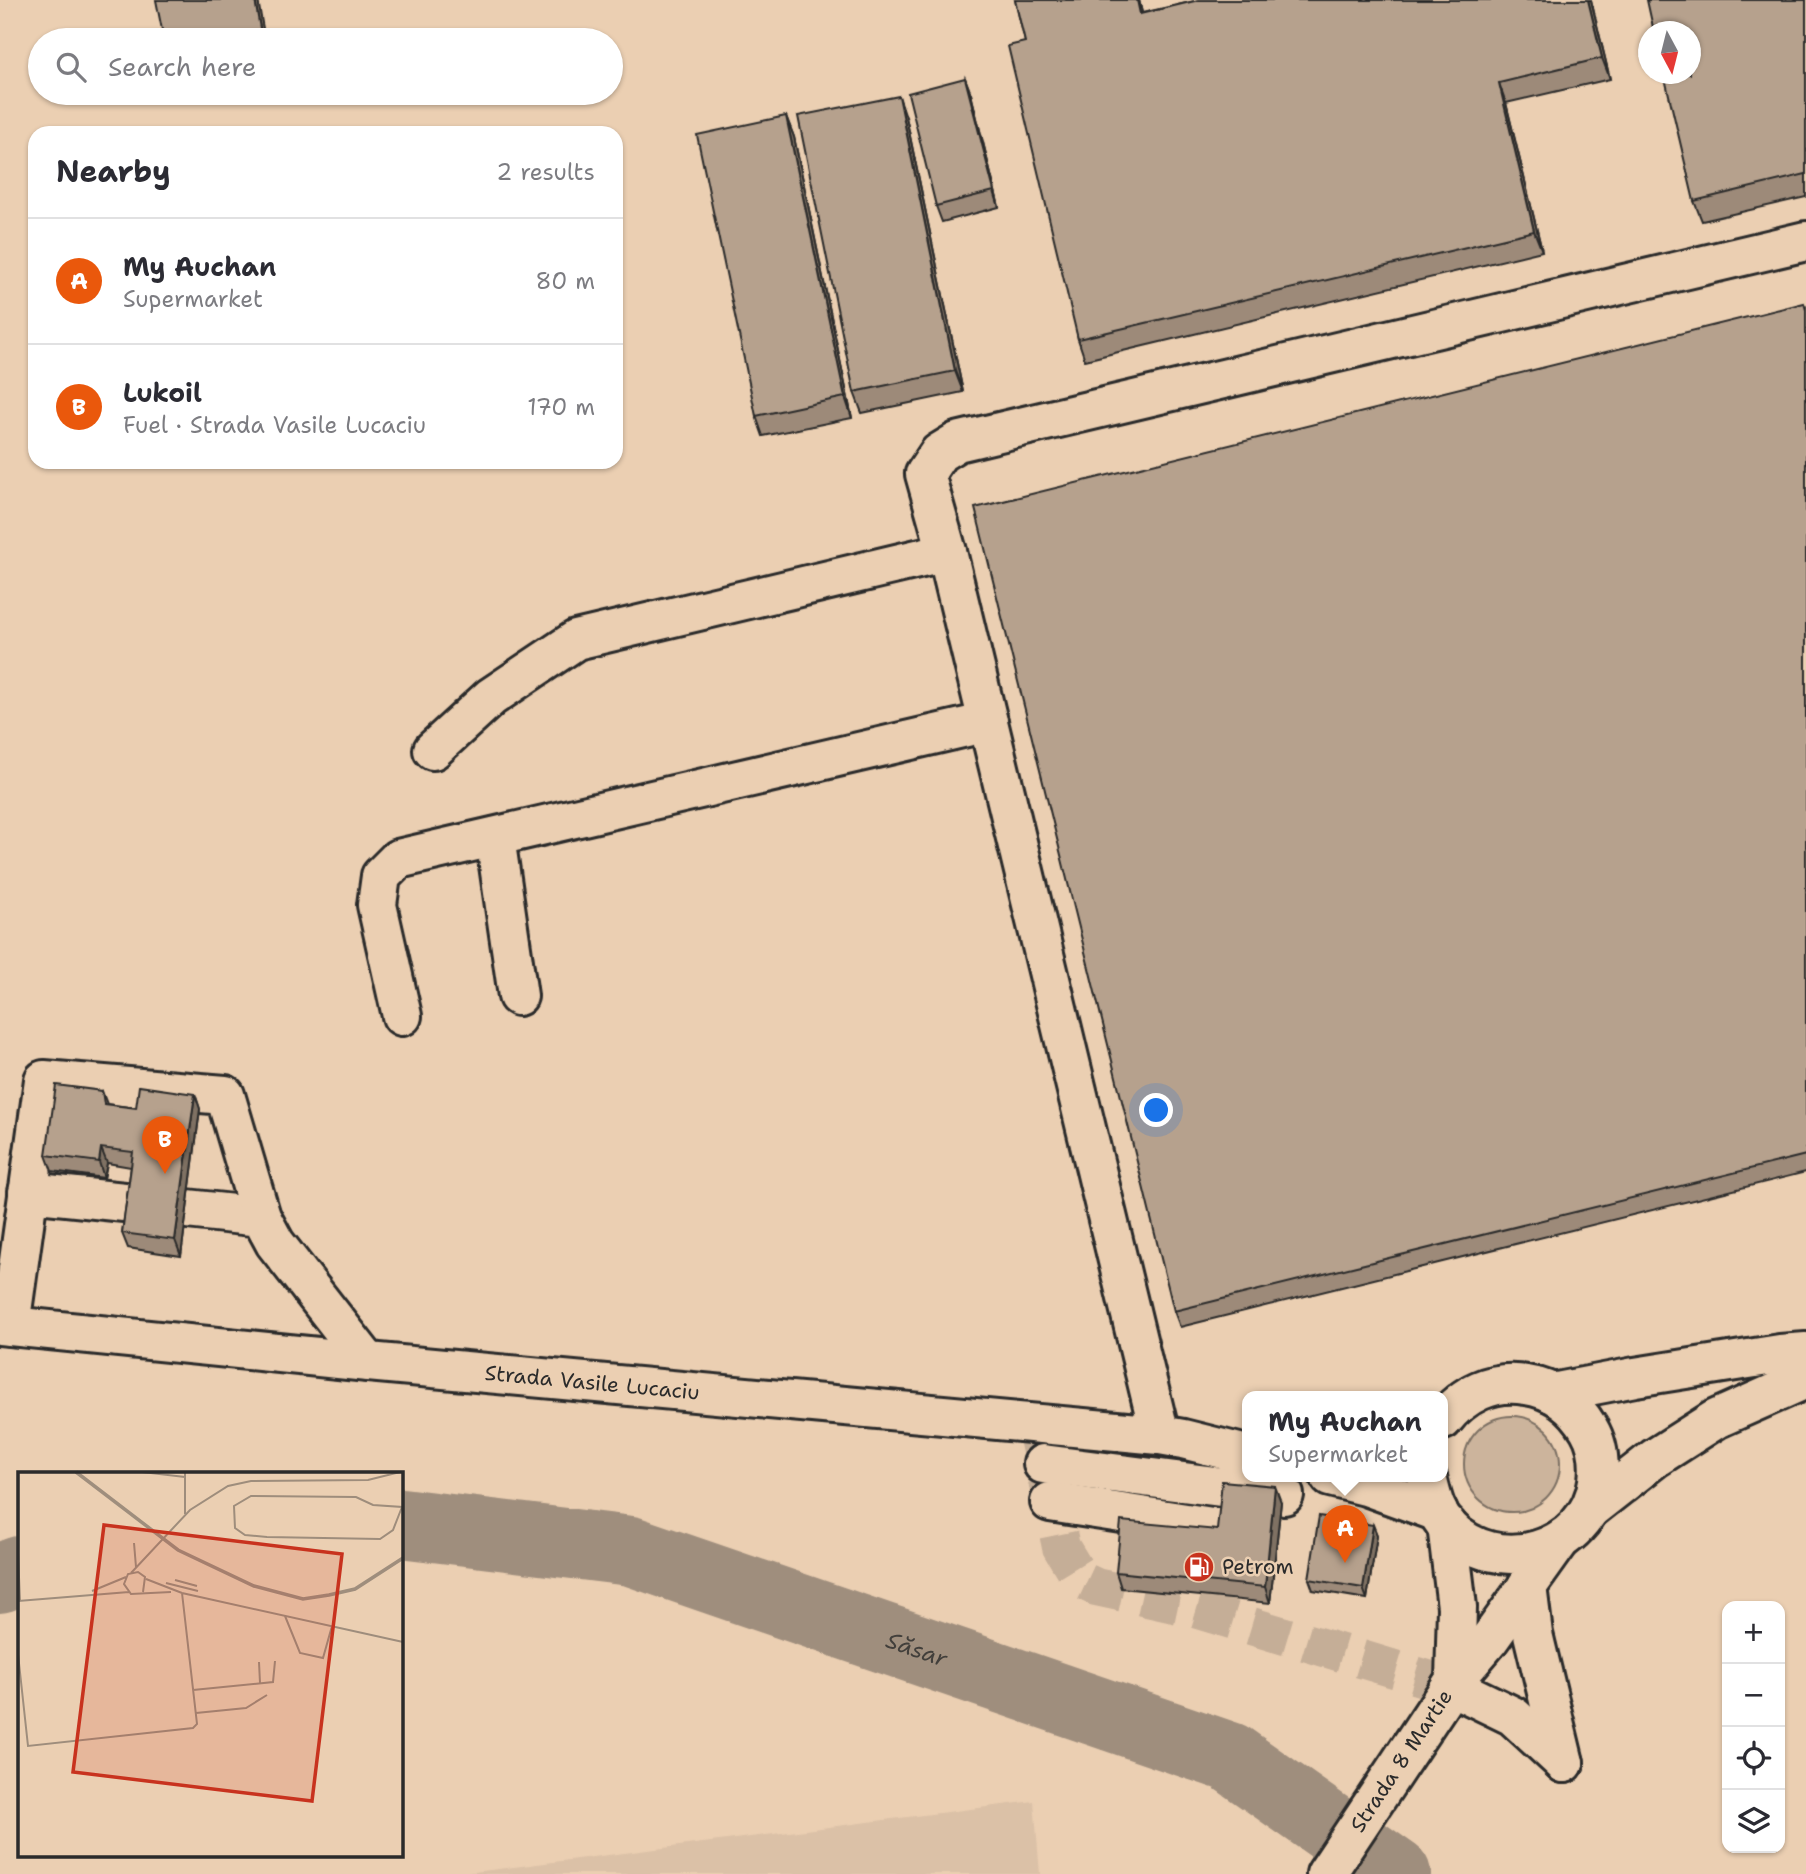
<!DOCTYPE html>
<html lang="en">
<head>
<meta charset="utf-8">
<style>
	body { margin:0; font-family:"Shantell Sans",sans-serif; background:#f7f7f7; color:#2b2b33 }
	.controls { position:absolute; right:21px; bottom:21px; display:grid; overflow:hidden; border-radius:14px; box-shadow:0 2px 5px #0004 }
	.controls button { width:63px; height:63px; display:grid; place-items:center; padding:0; border:0; border-bottom:2px solid #e1e1e2; background:#fff; color:#2b2b33; font:35px sans-serif }
	.compass { position:absolute; left:1638px; top:21px; width:63px; height:63px; border-radius:50%; background:#fff; box-shadow:0 2px 5px #0004; rotate:173deg }
	.you { position:absolute; left:1157px; top:1111px; width:24px; height:24px; margin:-18px; border:5px solid #fff; border-radius:50%; background:#1a73e8; box-shadow:0 0 0 10px #1a73e833 }
	.badge { display:grid; place-items:center; width:46px; height:46px; border-radius:50%; background:#ea580c; color:#fff; font-size:23px; font-weight:700 }
	.pin { position:absolute; translate:-50% -58px; filter:drop-shadow(0 2px 4px #0008) }
	.pin::after { content:''; position:absolute; top:37px; width:24px; height:21px; background:inherit; clip-path:polygon(0 0,100% 0,50% 100%) }
	.popup { position:absolute; left:1242px; top:1391px; width:206px; height:91px; box-sizing:border-box; display:grid; place-content:center; border-radius:14px; background:#fff; filter:drop-shadow(0 2px 5px #0005); font-size:23px; white-space:nowrap; color:#7c7c81 }
	.popup b { font-size:26px; color:#2b2b33 }
	.popup::after { content:''; position:absolute; left:50%; top:100%; margin-left:-14px; border:14px solid transparent; border-top-color:#fff }
	.list { margin:0; padding:0; list-style:none }
	h2 { display:flex; justify-content:space-between; align-items:center; height:91px; margin:0; padding:0 28px; font-size:30px }
	h2 small { font-size:23px; font-weight:400; color:#7c7c81 }
	.list li { display:grid; grid-template-columns:46px 1fr auto; gap:21px; align-items:center; box-sizing:border-box; height:126px; padding:0 28px; border-top:2px solid #e1e1e2 }
	.list b { display:block; font-size:26px; white-space:nowrap }
	.list p { margin:0; font-size:23px; white-space:nowrap; color:#7c7c81 }
	.list em { font-size:23px; font-style:normal; color:#7c7c81 }
	.icon { flex:none; width:38px; height:38px; fill:none; stroke:currentColor; stroke-width:2; stroke-linecap:round; stroke-linejoin:round }
	.map { position:relative; flex:none; width:1806px; height:1874px; overflow:hidden }
	.search { position:absolute; background:#fff; box-shadow:0 2px 5px #0004; left:28px; top:28px; width:595px; height:77px; display:flex; align-items:center; gap:18px; box-sizing:border-box; padding:0 24px; border-radius:38px; color:#7c7c81; font-size:26px }
	.panel { position:absolute; background:#fff; box-shadow:0 2px 5px #0004; left:28px; top:126px; width:595px; height:343px; border-radius:21px }
	.map>svg:first-child { display:block }
	.built { fill:#dbc1a7 }
	.green { fill:#ccb49c; stroke:#7c7064; stroke-width:2 }
	.lines { fill:none; stroke-linecap:round; stroke-linejoin:round }
	.river { stroke:#9f8e7d; stroke-width:70 }
	.minor-tunnel { stroke:#c5ae97; stroke-width:38; stroke-dasharray:38 19; stroke-linecap:butt }
	.minor-casing { stroke:#2b2b2b; stroke-width:44 }
	.major-casing { stroke:#2b2b2b; stroke-width:44 }
	.minor { stroke:#ebcfb2; stroke-width:38 }
	.major { stroke:#ebcfb2; stroke-width:38 }
	.wall { fill:#9d8a79; stroke:#2b2b2b; stroke-width:2 }
	.shaded-wall { fill:#7f7163; stroke:#2b2b2b; stroke-width:2 }
	.building { fill:#b6a18d; stroke:#2b2b2b; stroke-width:2 }
	.labels { text-anchor:middle; stroke-width:5; stroke-linejoin:round; paint-order:stroke }
	.street-label { font-size:21px; fill:#2b2b2b; stroke:#ebcfb2 }
	.poi-label { font-size:21px; fill:#2b2b2b; stroke:#ebcfb2; text-anchor:start }
	.water-label { font-size:23px; font-style:italic; fill:#423f3b; stroke:#ebcfb2 }
	.inset-river { fill:none; stroke:#9f8e7d; stroke-width:3.5 }
	.inset-road { fill:none; stroke:#9e8d7c; stroke-width:2 }
	.view { fill:#c8321e; fill-opacity:0.15; stroke:#c8321e; stroke-width:3.5 }
	.inset-edge { fill:none; stroke:#2b2b2b; stroke-width:3.5 }
</style>
</head>
<body>
<div class="map">
<svg width="1806" height="1874" viewBox="0 0 1806 1874">
	<rect width="100%" height="100%" fill="#ebcfb2"/>
	<filter id="ink" filterUnits="userSpaceOnUse"><feTurbulence type="fractalNoise" baseFrequency=".0143" numOctaves="2"/><feDisplacementMap in="SourceGraphic" scale="14" xChannelSelector="R" yChannelSelector="G"/><feConvolveMatrix kernelMatrix="1 2 1 2 8 2 1 2 1" color-interpolation-filters="sRGB"/></filter>
	<g filter="url(#ink)">
		<path class="built" d="M1034,1801L1040,1874H458Z"/>
		<circle class="green" cx="1512" cy="1464" r="48"/>
		<g class="lines">
			<g class="river">
				<path id="s1" d="M401,1523L631,1551L1230,1757L1396,1874"/>
				<path d="M0,1578L19,1571"/>
			</g>
			<path class="minor-tunnel" d="M1035,1423L1061,1547L1081,1580L1096,1587L1188,1607L1451,1686"/>
			<g class="minor-casing">
				<g id="minor">
					<path d="M433,750L491,697L576,640L947,552"/>
					<path d="M495,837L518,996"/>
					<path d="M402,1016L377,905L381,876L398,859L988,722"/>
					<path d="M28,1192L134,1203"/>
					<path d="M187,1209L261,1217"/>
					<path d="M10,1326L44,1080L225,1095L261,1217L275,1243L368,1362"/>
					<path d="M1160,1435L947,552L925,474L939,453L957,442L1806,241"/>
					<path d="M1043,1464L1284,1495"/>
					<path d="M1050,1502L1225,1529"/>
					<path d="M1527,1586L1533,1634L1564,1763"/>
					<path d="M1451,1686L1513,1716L1564,1763"/>
				</g>
			</g>
			<g class="major-casing">
				<g id="major">
					<path id="s2" d="M0,1325L368,1362L1160,1435L1183,1439L1247,1455"/>
					<path d="M1552,1393L1635,1377L1780,1354L1806,1352"/>
					<path d="M1330,1477L1366,1486L1438,1512"/>
					<path d="M1427,1477C1431,1494 1435,1513 1447,1526C1496,1579 1589,1552 1598,1481C1600,1463 1598,1444 1589,1429C1575,1405 1554,1389 1526,1385C1493,1379 1463,1394 1443,1420"/>
					<path d="M1590,1509L1655,1458L1716,1419L1806,1379"/>
					<path d="M1447,1525L1457,1607L1455,1680"/>
					<path id="s3" d="M1326,1874L1455,1680L1489,1640L1559,1542"/>
				</g>
			</g>
			<use href="#minor" class="minor"/>
			<use href="#major" class="major"/>
		</g>
		<g class="wall">
			<path d="M1015,0H1139L1142,13L1199,0H1591L1610,79L1506,103L1542,251L1085,360L1078,339L1025,42Z"/>
			<path d="M1806,0V197L1702,221L1694,201Z"/>
			<path d="M965,78L971,94L999,207L942,222L936,206Z"/>
			<path d="M786,116L794,137L852,418L763,436L756,416Z"/>
			<path d="M906,117L963,392L862,413L854,392Z"/>
			<path d="M1806,308V1172L1180,1327L1174,1311Z"/>
			<path d="M102,1091L107,1104L136,1108L195,1094L200,1109L181,1256L128,1248L122,1233L131,1167L107,1163L104,1178L52,1171L46,1155Z"/>
			<path d="M1281,1502L1270,1603L1121,1588L1116,1572L1217,1530Z"/>
			<path d="M1373,1525L1377,1535L1367,1599L1313,1590L1309,1579Z"/>
		</g>
		<g class="shaded-wall">
			<path d="M255,0H258L265,40H262Z"/>
			<path d="M1137,0H1139L1147,34L1140,14Z"/>
			<path d="M1588,0H1591L1610,79L1602,58Z"/>
			<path d="M965,78L971,94L999,207L994,191Z"/>
			<path d="M1499,83L1506,103L1542,251L1534,231Z"/>
			<path d="M899,96L906,117L963,392L955,371Z"/>
			<path d="M786,116L794,137L852,418L845,397Z"/>
			<path d="M195,1094L200,1109L181,1256L175,1240Z"/>
			<path d="M101,1148L107,1163L104,1178L99,1162Z"/>
			<path d="M1275,1486L1281,1502L1270,1603L1265,1587Z"/>
			<path d="M1373,1525L1377,1535L1367,1599L1363,1588Z"/>
		</g>
		<g class="building">
			<path d="M156,0H255L262,40H164Z"/>
			<path d="M1015,0H1137L1140,14L1199,0H1588L1602,58L1499,83L1534,231L1078,339L1008,46L1025,42Z"/>
			<path d="M1647,0H1806V174L1694,201L1664,74H1690V32H1654Z"/>
			<path d="M965,78L994,191L936,206L908,93Z"/>
			<path d="M899,96L955,371L854,392L798,116Z"/>
			<path d="M786,116L845,397L756,416L697,135Z"/>
			<path d="M1804,303L1806,310V1155L1174,1311L975,508Z"/>
			<path d="M56,1085L102,1091L104,1104L136,1108L139,1086L195,1094L175,1240L122,1233L133,1152L101,1148L99,1162L46,1155Z"/>
			<path d="M1222,1481L1275,1486L1265,1587L1116,1572L1121,1521L1217,1530Z"/>
			<path d="M1319,1516L1373,1525L1363,1588L1309,1579Z"/>
		</g>
	</g>
	<defs>
		<g id="fuel-disc" transform="scale(1.575)"><circle r="9.5" fill="#c8321e" stroke="#ebcfb2"/><path d="M-5.5-6h7V0h2V4h1.3V-2.5L3-4.5l.8-.8L6-3V5H2.5V1h-1V6h-7ZM-4.2-4.7v3.2H.2V-4.7Z" fill="#fff"/></g>
	</defs>
	<g fill-rule="evenodd">
		<use href="#fuel-disc" x="1199" y="1567"/>
	</g>
	<g class="labels">
		<g class="street-label">
			<text dy="7" stroke="none"><textPath href="#s2" startOffset="595">Strada Vasile Lucaciu</textPath></text>
			<text dy="7" stroke="none"><textPath href="#s3" startOffset="136">Strada 8 Martie</textPath></text>
		</g>
		<g class="poi-label">
			<text x="1222" y="1574">Petrom</text>
		</g>
		<g class="water-label">
			<text dy="8" stroke="none"><textPath href="#s1" startOffset="534">Săsar</textPath></text>
		</g>
	</g>
	<g transform="translate(18 1472)">
		<rect width="385" height="385" fill="#ebcfb2"/>
		<path class="inset-river" d="M58,0L160,78L236,114L285,127L311,123L337,117L385,86"/>
		<path class="inset-road" d="M124,0L167,5M167,0V42M233,24L338,25L355,33L384,35L375,58L362,67L249,65L227,63L217,56L216,34ZM116,71L118,95M0,81L2,129M113,101L172,38L210,14L233,9L350,8L382,0M128,107L164,121L385,170M157,108L179,114M148,111L180,119M74,119L108,105M125,120L127,105L120,100L110,102L106,112L113,122L153,120M0,129L111,120M267,144L282,181L305,186L314,154M0,182L10,274L175,256L179,252L164,121M241,190L242,211M175,218L255,210L257,189M178,241L228,236L249,223"/>
		<path class="view" d="M86,53L324,82L294,329L55,300Z"/>
		<rect width="385" height="385" class="inset-edge"/>
	</g>
</svg>
<div class="controls">
<button>+</button>
<button>−</button>
<button><svg class="icon" aria-label="locate" viewBox="0 0 24 24"><circle cx="12" cy="12" r="6"/><path d="M12 2v4M12 18v4M2 12h4M18 12h4"/></svg></button>
<button><svg class="icon" aria-label="layers" viewBox="0 0 24 24"><path d="M12 4l9 5-9 5-9-5zM3 14l9 5 9-5"/></svg></button>
</div>
<svg class="compass" viewBox="-18 -18 36 36"><path d="M0-13l5 13h-10z" fill="#e53935"/><path d="M0 13l5-13h-10z" fill="#7c7c81"/></svg>
<div class="you"></div>
<div class="pin badge" style="left:1345px;top:1563px">A</div>
<div class="popup"><b>My Auchan</b>Supermarket</div>
<div class="pin badge" style="left:165px;top:1174px">B</div>
<div class="search"><svg class="icon" aria-label="search" viewBox="0 0 24 24"><circle cx="10" cy="10" r="6"/><path d="M15 15l6 6"/></svg>Search here</div>
<section class="panel">
<h2>Nearby<small>2 results</small></h2>
<ul class="list">
<li><span class="badge">A</span><div><b>My Auchan</b><p>Supermarket</p></div><em>80 m</em></li>
<li><span class="badge">B</span><div><b>Lukoil</b><p>Fuel · Strada Vasile Lucaciu</p></div><em>170 m</em></li>
</ul>
</section>
</div>
</body>
</html>
